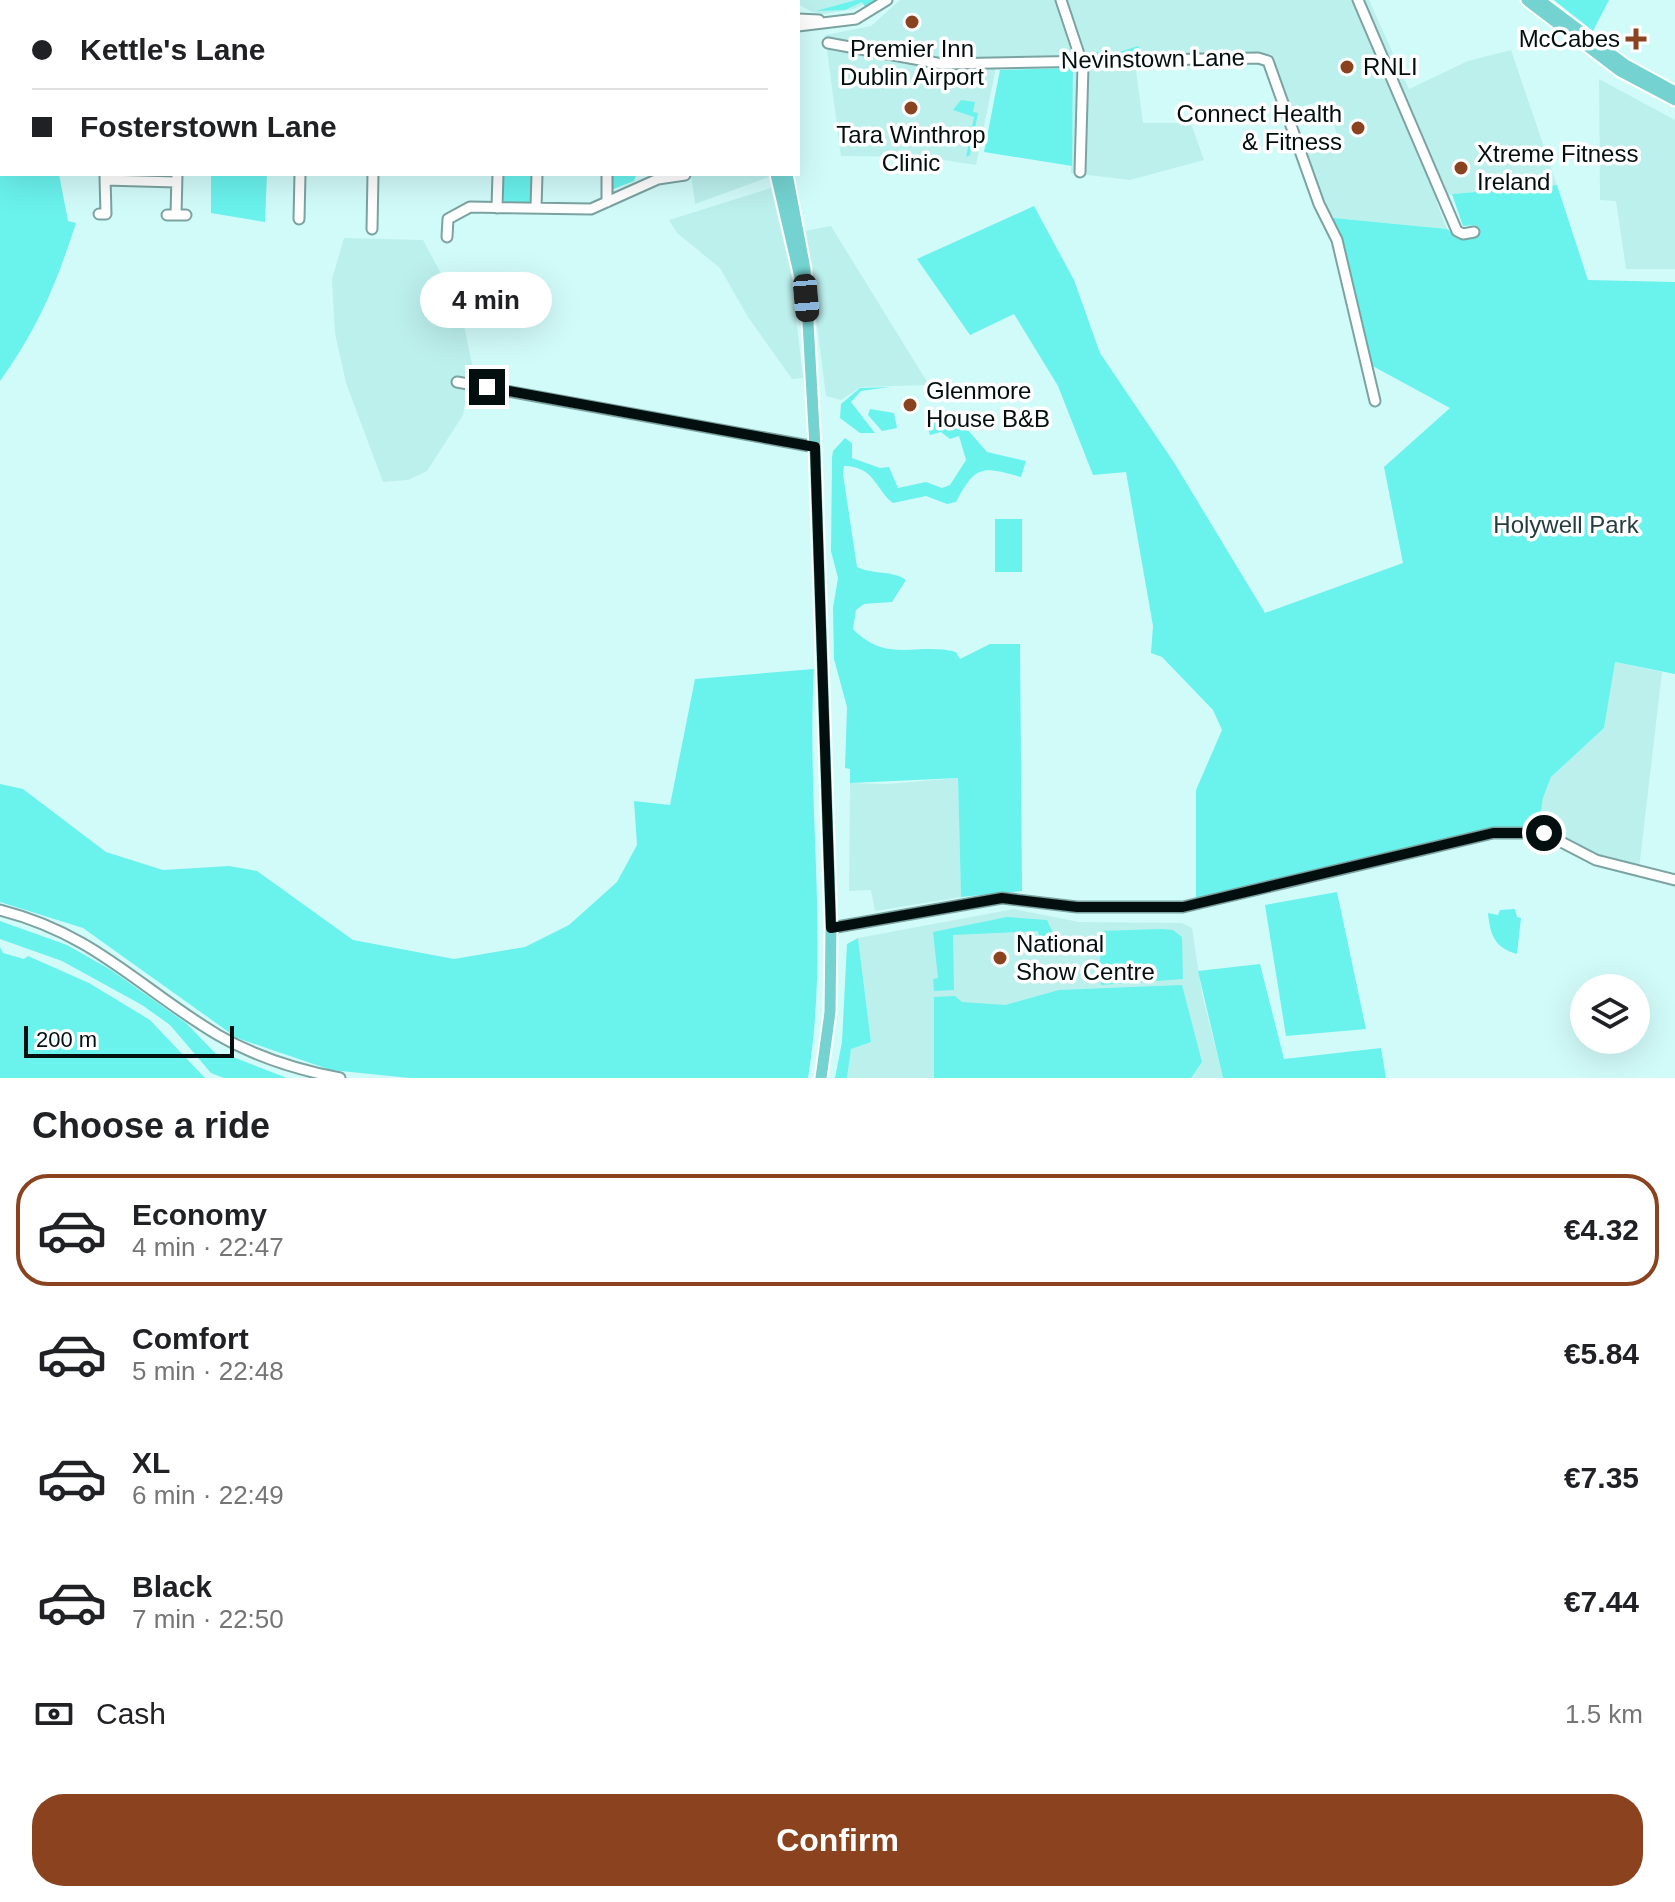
<!DOCTYPE html>
<meta charset="utf-8">
<style>
:root{--surface:#fff;--page:#f6f6f6;--text:#202124;--muted:#757577;--line:#e0e0e0;--accent:#8a431e}
body{margin:0;font-family:Arial,sans-serif;background:var(--page);color:var(--text);height:100vh;display:flex;flex-direction:column;font-size:30px;white-space:nowrap}
*{box-sizing:border-box;margin:0}
p{font-size:26px;color:var(--muted)}
.icon{flex:none;width:44px;height:44px;fill:none;stroke:currentColor;stroke-width:2;stroke-linecap:round;stroke-linejoin:round}
.map{position:relative;height:1078px;overflow:hidden}
.side{display:flex;flex-direction:column;background:var(--surface);flex:1}
.side>*{flex:none}
.guide{position:absolute;left:0px;top:0px;width:800px;height:176px;box-shadow:0 8px 32px #0002;display:grid;align-content:center;height:176px;padding:0 32px;background:var(--surface)}
.tools{position:absolute;left:1570px;top:974px;display:grid;gap:16px}
.tools a{display:grid;place-items:center;width:80px;height:80px;border-radius:50%;background:var(--surface);box-shadow:0 8px 32px #0002;font-size:40px}
.scale{position:absolute;left:24px;bottom:20px;width:210px;box-sizing:border-box;padding-left:8px;border:4px solid #020f0e;border-top:0;font-size:22px;line-height:28px;white-space:nowrap;color:#020f0e;-webkit-text-stroke:6px #fff;paint-order:stroke}
.end{position:absolute;width:36px;height:36px;margin:-18px;border:10px solid #020f0e;background:#fff;box-shadow:0 0 0 4px #fff}
.from{border-radius:50%}
.bubble{position:absolute;height:56px;border-radius:28px;background:var(--surface);box-shadow:0 8px 32px #0002;font-size:26px;font-weight:800;line-height:56px;text-align:center}
.car{position:absolute;width:24px;height:48px;margin:-24px -12px;border-radius:10px;box-shadow:0 0 6px 2px #0007;background:linear-gradient(#222 24%,#8ab4d8 0 40%,#222 0 76%,#8ab4d8 0 86%,#222 0)}
.guide b{display:flex;align-items:center;gap:28px;height:76px;font-size:30px}
.guide b+b{border-top:2px solid var(--line)}
.guide i{width:20px;height:20px;background:var(--text)}
ul{padding:0;list-style:none}
li{display:flex;align-items:center;gap:24px;height:112px;margin:0 16px 12px;padding:0 16px;border:4px solid transparent;border-radius:32px}
li div{flex:1}
li b{display:block;font-size:30px}
li em{font-style:normal;font-weight:800}
li.on{border-color:var(--accent)}
li>.icon{width:72px;height:72px;stroke-width:1.5}
h2{padding:0 32px;font-size:36px;line-height:96px}
.pay{display:flex;align-items:center;gap:20px;height:88px;padding:0 32px;font-size:30px}
.pay p{margin-inline-start:auto}
.button{display:flex;gap:16px;margin-top:auto;padding:16px 32px}
.button a{flex:1;height:92px;border-radius:32px;background:var(--accent);color:#fff;font-size:32px;font-weight:800;line-height:92px;text-align:center}
.map>svg:first-child{display:block}
.built{fill:#bcf0ed}
.green{fill:#6af2ed}
.lines{fill:none;stroke-linecap:round;stroke-linejoin:round}
.minor-casing{stroke:#7ba3a1;stroke-width:13}
.major-casing{stroke:#fff;stroke-width:15}
.minor{stroke:#fff;stroke-width:9}
.major{stroke:#74d2d0;stroke-width:11}
.route{stroke:#020f0e;stroke-width:10}
.poi-dot{fill:#8a431e;stroke:#fff;stroke-width:3}
.labels{text-anchor:middle;stroke-width:7;stroke-linejoin:round;paint-order:stroke}
.poi-label{font-size:24px;fill:#020f0e;stroke:#fff;text-anchor:start}
.street-label{font-size:24px;fill:#020f0e;stroke:#fff}
.park-label{font-size:24px;fill:#253e3d;stroke:#fff}
</style>
<div class="map">
<svg width="1675" height="1078" viewBox="0 0 1675 1078">
<rect width="100%" height="100%" fill="#d1fbf9"/>
<path class="built" d="M 791,0 L 873,0 L 854,9 L 823,14 L 812,12 Z
M 900,0 L 1369,0 L 1409,89 L 1468,61 L 1511,50 L 1557,185 L 1452,194 L 1436,201 L 1447,229 L 1334,218 L 1317,192 L 1302,147 L 1337,135 L 1326,100 L 1289,110 L 1271,54 L 998,58 L 976,165 L 924,157 L 841,156 L 825,35 L 871,26 Z
M 1135,63 L 1143,123 L 1191,123 L 1204,160 L 1130,180 L 1071,173 L 1074,64 Z
M 1599,79 L 1675,120 L 1675,269 L 1626,269 L 1616,201 L 1600,200 Z
M 691,174 L 769,174 L 769,177 L 695,204 Z
M 771,188 L 791,273 L 803,378 L 792,379 L 748,317 L 720,268 L 677,233 L 669,220 Z
M 831,226 L 929,385 L 861,387 L 841,400 L 826,396 L 805,231 Z
M 344,238 L 423,240 L 461,311 L 472,364 L 463,415 L 427,471 L 408,480 L 383,482 L 346,383 L 335,333 L 332,279 Z
M 1614,662 L 1662,672 L 1639,869 L 1579,850 L 1538,829 L 1543,798 L 1551,777 L 1604,728 Z
M 958,778 L 961,897 L 875,911 L 871,890 L 849,891 L 850,783 L 887,784 Z
M 1014,909 L 1079,922 L 1182,923 L 1192,928 L 1202,994 L 1223,1078 L 847,1078 L 851,1048 L 871,1042 L 858,938 Z"/>
<path class="green" d="M 856,0 L 877,0 L 866,8 L 862,2 L 845,10 L 816,11 Z
M 1554,0 L 1609,0 L 1593,31 Z
M 1138,46 L 1146,56 L 1092,57 L 1092,52 L 1116,53 Z
M 1073,68 L 1072,166 L 984,152 L 1000,70 Z
M 0,80 L 2,174 L 59,174 L 68,221 L 76,223 C 56,285 38,328 0,381 Z
M 961,100 L 975,102 L 973,112 L 978,113 L 970,155 L 966,157 L 974,117 L 953,110 Z
M 211,174 L 267,174 L 265,222 L 211,213 Z
M 501,174 L 533,174 L 531,204 L 504,204 Z
M 610,174 L 635,174 L 636,176 L 634,181 L 611,190 Z
M 1557,185 L 1588,280 L 1675,282 L 1675,674 L 1615,662 L 1604,728 L 1551,777 L 1543,798 L 1538,829 L 1519,829 L 1196,903 L 1196,790 L 1222,730 L 1213,710 L 1162,657 L 1151,653 L 1153,626 L 1126,472 L 1093,475 L 1058,386 L 1014,314 L 970,335 L 917,259 L 1034,206 L 1074,280 L 1100,353 L 1175,464 L 1265,613 L 1403,563 L 1384,467 L 1450,408 L 1367,363 L 1330,222 L 1334,218 L 1447,229 L 1459,238 L 1477,235 L 1475,225 L 1463,226 L 1452,194 Z
M 890,387 L 861,391 L 851,402 L 875,433 L 860,433 L 840,418 L 841,404 L 860,388 Z
M 870,409 L 894,413 L 897,428 L 882,431 L 868,415 Z
M 955,415 L 987,452 L 1026,461 L 1021,477 C 981,466 976,465 956,502 L 947,504 L 926,496 L 893,503 C 877,492 875,466 844,466 L 843,474 L 857,567 C 873,575 893,570 906,580 L 892,602 L 864,604 L 856,610 L 853,629 C 887,664 916,642 956,652 L 960,659 L 990,644 L 1020,644 L 1022,891 L 961,897 L 958,778 L 850,783 L 850,769 L 845,768 L 847,707 L 834,659 L 833,608 L 838,578 L 831,551 L 832,458 L 833,451 L 845,438 L 852,443 L 852,458 L 880,468 L 889,467 L 898,488 L 926,482 L 942,488 L 950,485 L 966,460 L 959,436 L 950,439 L 941,432 L 930,435 L 927,425 Z
M 995,519 L 1022,519 L 1022,572 L 995,572 Z
M 814,669 C 806,806 830,942 808,1078 L 410,1078 L 331,1070 L 237,1038 L 83,928 L 0,902 L 0,784 L 23,789 L 106,852 L 163,870 L 229,866 L 257,871 L 353,940 L 454,959 L 525,947 L 569,925 L 617,882 L 637,845 L 634,801 L 670,805 L 695,679 Z
M 1337,892 L 1366,1029 L 1286,1036 L 1265,905 Z
M 1515,909 L 1517,917 L 1521,918 L 1517,954 C 1495,948 1490,935 1488,913 L 1498,915 L 1500,910 Z
M 1007,917 L 1047,920 L 1053,933 L 1039,937 L 1038,931 L 953,935 L 954,990 L 934,991 L 933,979 L 938,978 L 933,932 Z
M 0,921 L 67,945 L 111,970 L 186,1023 L 217,1055 L 233,1057 L 287,1078 L 224,1078 L 211,1073 L 170,1025 L 142,1005 L 62,961 L 0,939 Z
M 1161,929 L 1173,930 L 1182,937 L 1183,979 L 1101,985 L 1099,931 Z
M 858,938 L 871,1042 L 851,1049 L 847,1078 L 835,1078 L 842,1042 L 847,944 Z
M 0,947 L 3,953 L 24,959 L 28,956 L 89,983 L 150,1020 L 205,1078 L 0,1078 Z
M 1260,964 L 1284,1059 L 1381,1048 L 1386,1078 L 1223,1078 L 1198,971 Z
M 1182,985 L 1202,1062 L 1191,1078 L 934,1078 L 934,997 L 955,996 L 962,1002 L 1005,1005 L 1059,990 Z"/>
<g class="lines">
<g class="minor-casing">
<path id="minor" d="M 4,0 L 4,2
M 32,0 L 32,2
M 158,0 L 159,2
M 235,0 L 237,2
M 335,0 L 337,2
M 560,0 L 560,2
M 632,0 L 632,2
M 785,0 L 786,2
M 1061,0 L 1083,66 L 1080,172
M 1358,0 L 1457,231 L 1463,234 L 1474,232
M 268,1 L 269,0
M 125,2 L 127,0
M 408,2 L 408,0
M 481,2 L 481,0
M 798,19 L 819,20
M 798,26 L 856,19 L 887,0
M 828,43 L 942,64 L 1258,58 L 1268,61 L 1319,204 L 1337,240 L 1375,401
M 0,44 L 2,44
M 105,180 L 176,182
M 607,202 L 607,174
M 497,208 L 498,174
M 536,208 L 537,174
M 99,214 L 106,214 L 105,177
M 167,215 L 186,215
M 176,215 L 177,174
M 299,219 L 300,174
M 372,229 L 373,174
M 447,237 L 448,219 L 470,207 L 591,209 L 658,179 L 685,175
M 457,382 L 815,447
M 0,910 C 95,934 139,988 218,1035 C 256,1057 298,1070 340,1078
M 831,928 L 1002,898 L 1077,907 L 1183,907 L 1493,833 L 1544,833 L 1596,860 L 1675,880"/>
</g>
<g class="major-casing">
<path id="major" d="M 1527,0 L 1620,71 L 1675,100
M 1539,0 L 1624,64 L 1675,92
M 765,2 L 766,0
M 778,2 L 778,0
M 776,174 L 802,286
M 787,174 L 805,269 L 815,447 L 831,928 L 830,1012 L 821,1078"/>
</g>
<use href="#minor" class="minor"/>
<use href="#major" class="major"/>
</g>
<g class="lines">
<path class="route" d="M 487,387 L 815,447 L 831,928 L 1002,898 L 1077,907 L 1183,907 L 1493,833 L 1544,833"/>
</g>
<g class="poi-dot">
<circle cx="912" cy="22" r="8"/>
<path d="M1632 27h8v8h8v8h-8v8h-8v-8h-8v-8h8z"/>
<circle cx="1347" cy="67" r="8"/>
<circle cx="911" cy="108" r="8"/>
<circle cx="1358" cy="128" r="8"/>
<circle cx="1461" cy="168" r="8"/>
<circle cx="910" cy="405" r="8"/>
<circle cx="1000" cy="958" r="8"/>
</g>
<g class="labels">
<g class="poi-label">
<text x="1620" y="47" text-anchor="end">McCabes</text>
<text x="912" y="57" text-anchor="middle">Premier Inn<tspan x="912" dy="28">Dublin Airport</tspan></text>
<text x="1363" y="75">RNLI</text>
<text x="1342" y="122" text-anchor="end">Connect Health<tspan x="1342" dy="28">&amp; Fitness</tspan></text>
<text x="911" y="143" text-anchor="middle">Tara Winthrop<tspan x="911" dy="28">Clinic</tspan></text>
<text x="1477" y="162">Xtreme Fitness<tspan x="1477" dy="28">Ireland</tspan></text>
<text x="926" y="399">Glenmore<tspan x="926" dy="28">House B&amp;B</tspan></text>
<text x="1016" y="952">National<tspan x="1016" dy="28">Show Centre</tspan></text>
</g>
<g class="street-label">
<text transform="translate(1153 59) rotate(-1)" y="8">Nevinstown Lane</text>
</g>
<g class="park-label">
<text x="1566" y="533">Holywell Park</text>
</g>
</g>
</svg>
<div class="tools">
<a><svg class="icon" aria-label="layers" viewBox="0 0 24 24"><path d="M12 4l9 5-9 5-9-5zM3 14l9 5 9-5"/></svg></a>
</div>
<div class="scale">200 m</div>
<i class="end from" style="left:1544px;top:833px"></i>
<i class="end" style="left:487px;top:387px"></i>
<div class="bubble" style="left:420px;top:272px;width:132px">4 min</div>
<i class="car" style="left:806px;top:298px;rotate:175deg"></i>
<div class="guide">
<b><i class="from"></i>Kettle's Lane</b>
<b><i></i>Fosterstown Lane</b>
</div>
</div>
<section class="side">
<h2>Choose a ride</h2>
<ul>
<li class="on"><svg class="icon" aria-label="car" viewBox="0 0 24 24"><path d="M5 17H2v-5l4-1 3-4h7l3 4 3 1v5h-3M9 17h6M6 11h13"/><circle cx="7" cy="17" r="2"/><circle cx="17" cy="17" r="2"/></svg><div><b>Economy</b><p>4 min · 22:47</p></div><em>€4.32</em></li>
<li><svg class="icon" aria-label="car" viewBox="0 0 24 24"><path d="M5 17H2v-5l4-1 3-4h7l3 4 3 1v5h-3M9 17h6M6 11h13"/><circle cx="7" cy="17" r="2"/><circle cx="17" cy="17" r="2"/></svg><div><b>Comfort</b><p>5 min · 22:48</p></div><em>€5.84</em></li>
<li><svg class="icon" aria-label="car" viewBox="0 0 24 24"><path d="M5 17H2v-5l4-1 3-4h7l3 4 3 1v5h-3M9 17h6M6 11h13"/><circle cx="7" cy="17" r="2"/><circle cx="17" cy="17" r="2"/></svg><div><b>XL</b><p>6 min · 22:49</p></div><em>€7.35</em></li>
<li><svg class="icon" aria-label="car" viewBox="0 0 24 24"><path d="M5 17H2v-5l4-1 3-4h7l3 4 3 1v5h-3M9 17h6M6 11h13"/><circle cx="7" cy="17" r="2"/><circle cx="17" cy="17" r="2"/></svg><div><b>Black</b><p>7 min · 22:50</p></div><em>€7.44</em></li>
</ul>
<div class="pay"><svg class="icon" aria-label="cash" viewBox="0 0 24 24"><path d="M3 7h18v10H3z"/><circle cx="12" cy="12" r="2"/></svg>Cash<p>1.5 km</p></div>
<div class="button"><a>Confirm</a></div>
</section>
